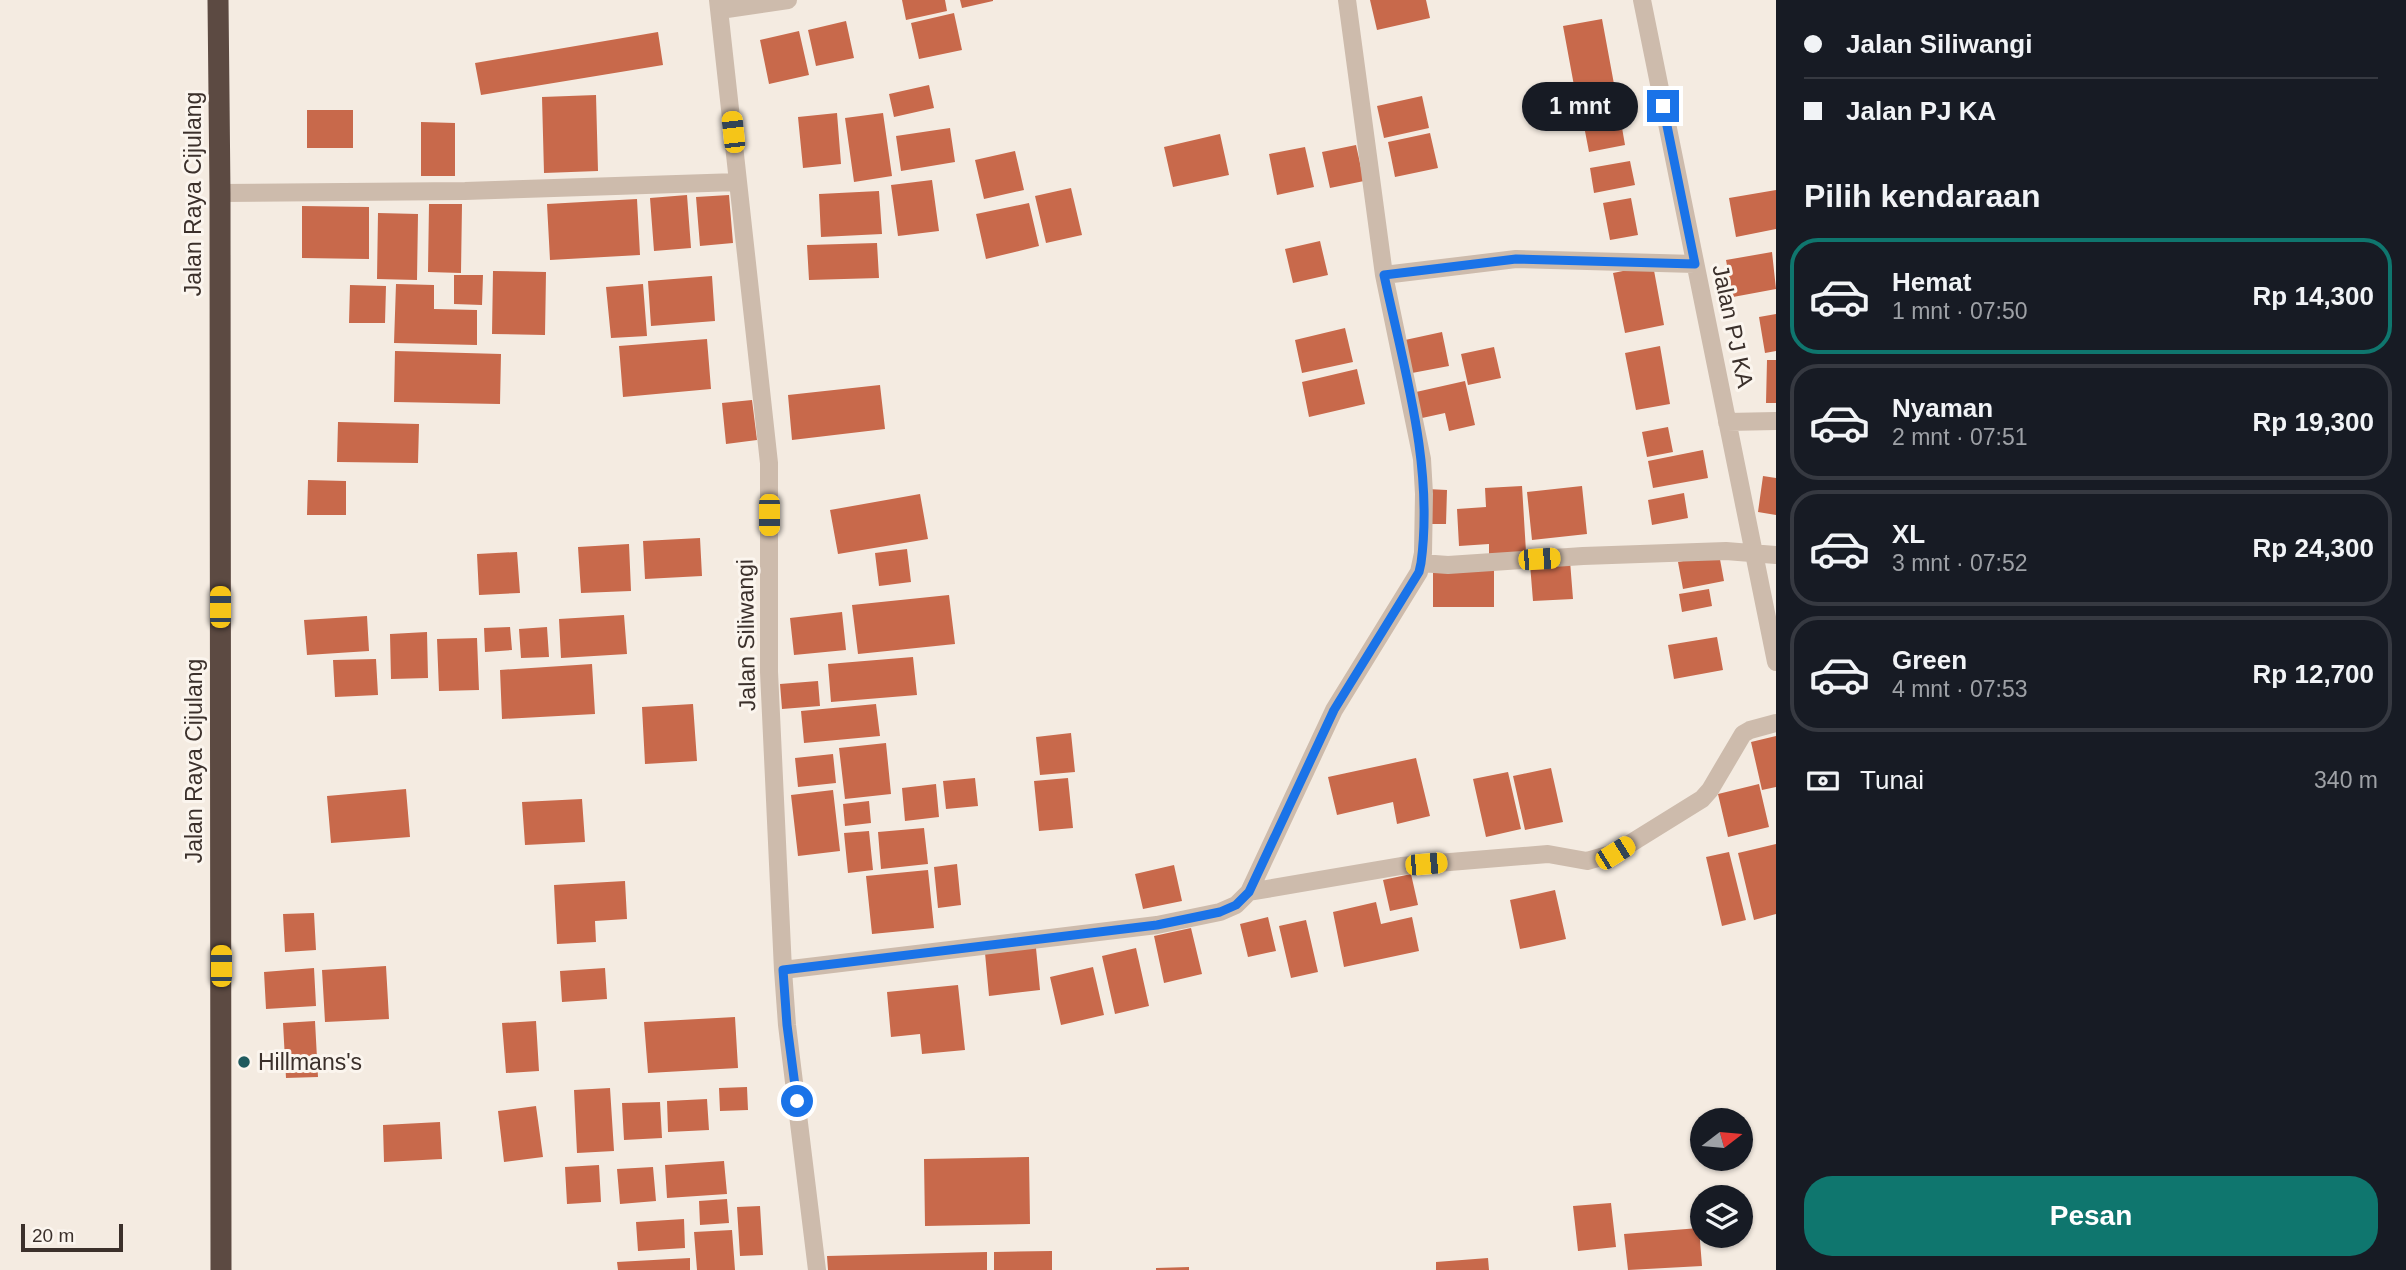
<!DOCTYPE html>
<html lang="id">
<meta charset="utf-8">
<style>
:root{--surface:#171b24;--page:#242831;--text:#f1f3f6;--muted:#9ea1a6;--line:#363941;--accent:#0f766e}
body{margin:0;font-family:Arial,sans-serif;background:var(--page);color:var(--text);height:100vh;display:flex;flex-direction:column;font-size:26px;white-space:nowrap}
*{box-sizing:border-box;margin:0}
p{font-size:23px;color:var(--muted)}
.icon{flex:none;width:38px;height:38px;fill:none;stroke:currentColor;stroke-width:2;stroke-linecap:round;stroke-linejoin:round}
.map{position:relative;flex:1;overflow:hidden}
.sheet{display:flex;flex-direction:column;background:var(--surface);width:630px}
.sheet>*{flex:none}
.hud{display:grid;align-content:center;height:154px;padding:0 28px;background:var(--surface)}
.needle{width:46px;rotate:74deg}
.tools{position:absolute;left:1690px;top:1108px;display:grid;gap:14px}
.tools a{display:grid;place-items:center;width:63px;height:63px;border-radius:50%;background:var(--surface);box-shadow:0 2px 5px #0004;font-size:35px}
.scale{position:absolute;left:21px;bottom:18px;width:102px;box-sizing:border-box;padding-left:7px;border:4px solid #3b302b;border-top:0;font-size:19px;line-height:24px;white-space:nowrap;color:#3b302b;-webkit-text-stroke:5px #fbf5ee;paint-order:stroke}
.end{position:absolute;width:32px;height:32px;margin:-16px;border:9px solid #1a73e8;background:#fff;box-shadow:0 0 0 4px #fff}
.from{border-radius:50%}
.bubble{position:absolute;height:49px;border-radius:24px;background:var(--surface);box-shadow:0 2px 5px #0004;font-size:23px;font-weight:700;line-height:49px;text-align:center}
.car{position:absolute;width:21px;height:42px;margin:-21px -10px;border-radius:9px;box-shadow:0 0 5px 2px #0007;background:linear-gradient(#f5c518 24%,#345 0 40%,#f5c518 0 76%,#345 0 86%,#f5c518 0)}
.hud b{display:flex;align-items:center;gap:24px;height:66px;font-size:26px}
.hud b+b{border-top:2px solid var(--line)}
.hud i{width:18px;height:18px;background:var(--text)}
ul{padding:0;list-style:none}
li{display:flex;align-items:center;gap:21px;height:116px;margin:0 14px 10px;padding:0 14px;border:4px solid var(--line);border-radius:28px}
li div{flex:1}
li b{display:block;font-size:26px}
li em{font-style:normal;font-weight:700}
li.on{border-color:var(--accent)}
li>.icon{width:63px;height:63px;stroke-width:1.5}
h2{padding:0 28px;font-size:32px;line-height:84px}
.pay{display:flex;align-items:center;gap:18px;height:77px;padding:0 28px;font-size:26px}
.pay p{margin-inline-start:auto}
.cta{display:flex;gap:14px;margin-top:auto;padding:14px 28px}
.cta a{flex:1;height:80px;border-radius:28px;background:var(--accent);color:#fff;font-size:28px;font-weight:700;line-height:80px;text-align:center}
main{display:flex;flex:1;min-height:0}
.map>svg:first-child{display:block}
.building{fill:#c8694b}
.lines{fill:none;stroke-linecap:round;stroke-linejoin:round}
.minor{stroke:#cdbbac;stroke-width:18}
.highway{stroke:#5c4a42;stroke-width:21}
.route{stroke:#1a73e8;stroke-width:9}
.poi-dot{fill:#1f5a5e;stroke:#fbf5ee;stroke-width:2.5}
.labels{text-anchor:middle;stroke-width:6;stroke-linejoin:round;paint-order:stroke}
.street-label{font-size:23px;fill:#3b302b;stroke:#fbf5ee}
.poi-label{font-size:23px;fill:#3b302b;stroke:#fbf5ee;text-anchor:start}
</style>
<main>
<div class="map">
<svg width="1776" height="1270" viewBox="0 0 1776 1270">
<rect width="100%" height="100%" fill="#f4ebe1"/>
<path class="building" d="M 902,0 L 945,0 L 947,11 L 906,20 Z
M 960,0 L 993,0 L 993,1 L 962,8 Z
M 1370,0 L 1426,0 L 1430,18 L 1377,30 Z
M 954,13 L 962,50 L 919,59 L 911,23 Z
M 1602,19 L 1614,84 L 1575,91 L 1563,26 Z
M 846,21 L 854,58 L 816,66 L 808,30 Z
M 799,31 L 809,75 L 769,84 L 760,40 Z
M 658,32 L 663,65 L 481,95 L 475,63 Z
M 929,85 L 934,108 L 894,117 L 889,94 Z
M 1616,93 L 1625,145 L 1589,152 L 1579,100 Z
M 596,95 L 598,171 L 544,173 L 542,97 Z
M 1422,96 L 1429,128 L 1384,138 L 1377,106 Z
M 307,110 L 353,110 L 353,148 L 307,148 Z
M 837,113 L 841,164 L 803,168 L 798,117 Z
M 883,113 L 892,176 L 854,182 L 845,118 Z
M 421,122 L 455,123 L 455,176 L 421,176 Z
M 950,128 L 955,162 L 901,171 L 896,136 Z
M 1430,133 L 1438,168 L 1395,177 L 1388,142 Z
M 1220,134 L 1229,175 L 1173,187 L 1164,147 Z
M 1356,145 L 1364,181 L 1330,188 L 1322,152 Z
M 1305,147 L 1314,187 L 1277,195 L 1269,154 Z
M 1015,151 L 1024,190 L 984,199 L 975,160 Z
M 1630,161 L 1635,185 L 1594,193 L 1590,168 Z
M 932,180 L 939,231 L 898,236 L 891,185 Z
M 1071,188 L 1082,235 L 1046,243 L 1035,196 Z
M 1776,190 L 1776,229 L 1736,237 L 1729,198 Z
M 879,191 L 882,234 L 821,237 L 819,194 Z
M 687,195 L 691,248 L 654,251 L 650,198 Z
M 729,195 L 733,243 L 700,246 L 696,197 Z
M 1631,198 L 1638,235 L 1610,240 L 1603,203 Z
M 637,199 L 640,255 L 550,260 L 547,204 Z
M 1029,203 L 1039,246 L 986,259 L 976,214 Z
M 429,204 L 462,204 L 461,273 L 428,272 Z
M 302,206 L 369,207 L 369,259 L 302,258 Z
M 378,213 L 418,214 L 417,280 L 377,279 Z
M 1320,241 L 1328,275 L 1293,283 L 1285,249 Z
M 877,243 L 879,278 L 809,280 L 807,245 Z
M 1772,252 L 1776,289 L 1733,297 L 1726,260 Z
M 1653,265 L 1664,325 L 1625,333 L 1613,273 Z
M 493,271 L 546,272 L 545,335 L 492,334 Z
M 454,275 L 483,275 L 482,305 L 454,304 Z
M 712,276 L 715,321 L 651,326 L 648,281 Z
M 396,284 L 434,285 L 434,309 L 477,310 L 477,345 L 394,343 Z
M 643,284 L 647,336 L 611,338 L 606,287 Z
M 350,285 L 386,286 L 385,323 L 349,323 Z
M 1776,314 L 1776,351 L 1765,353 L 1759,317 Z
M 1345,328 L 1353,362 L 1302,373 L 1295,340 Z
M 1442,332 L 1449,366 L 1412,373 L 1405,340 Z
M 707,339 L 711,389 L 623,397 L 619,346 Z
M 1660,346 L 1670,404 L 1636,410 L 1625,353 Z
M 1494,347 L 1501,378 L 1468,385 L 1461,354 Z
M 395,351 L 501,354 L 500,404 L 394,402 Z
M 1767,360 L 1776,360 L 1776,403 L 1766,403 Z
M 1357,369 L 1365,404 L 1309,417 L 1302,382 Z
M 1465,381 L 1475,425 L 1449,431 L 1445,413 L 1422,418 L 1416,392 Z
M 880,385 L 885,429 L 792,440 L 788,395 Z
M 752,400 L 757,440 L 726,444 L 722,403 Z
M 338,422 L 419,424 L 418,463 L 337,462 Z
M 1668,427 L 1673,452 L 1647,457 L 1642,432 Z
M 1703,450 L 1708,478 L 1653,488 L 1648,461 Z
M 1763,476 L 1776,478 L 1776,515 L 1758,512 Z
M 308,480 L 346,481 L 346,515 L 307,515 Z
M 1522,486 L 1526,552 L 1489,554 L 1489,544 L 1459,546 L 1457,509 L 1486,507 L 1485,488 Z
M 1582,486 L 1587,534 L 1532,540 L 1527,492 Z
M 1427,489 L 1447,490 L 1446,524 L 1426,524 Z
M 1684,493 L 1688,518 L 1652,525 L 1648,500 Z
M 920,494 L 928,539 L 838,554 L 830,510 Z
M 700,538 L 702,576 L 645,579 L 643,541 Z
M 629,544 L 631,591 L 581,593 L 578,547 Z
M 907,549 L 911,582 L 879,586 L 875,553 Z
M 517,552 L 520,593 L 479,595 L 477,554 Z
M 1719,554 L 1724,581 L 1683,589 L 1678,562 Z
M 1570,561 L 1573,599 L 1533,601 L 1530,564 Z
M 1433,568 L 1494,568 L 1494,607 L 1433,607 Z
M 1709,589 L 1712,606 L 1682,612 L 1679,594 Z
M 949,595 L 955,644 L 858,654 L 852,605 Z
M 842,612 L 846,650 L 794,655 L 790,618 Z
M 624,615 L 627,654 L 561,658 L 559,619 Z
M 367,616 L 369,651 L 307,655 L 304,620 Z
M 510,627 L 512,650 L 485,652 L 484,628 Z
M 547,627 L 549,657 L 521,658 L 519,629 Z
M 427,632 L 428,678 L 391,679 L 390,634 Z
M 1717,637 L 1723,670 L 1674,679 L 1668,645 Z
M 477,638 L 479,690 L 439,691 L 437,639 Z
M 913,657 L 917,695 L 831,702 L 828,664 Z
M 376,659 L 378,695 L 335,697 L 333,660 Z
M 592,664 L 595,714 L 502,719 L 500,670 Z
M 818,681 L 820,706 L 782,709 L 780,684 Z
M 693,704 L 697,761 L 645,764 L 642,707 Z
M 876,704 L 880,736 L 804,743 L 801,711 Z
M 1071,733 L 1075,772 L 1040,775 L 1036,737 Z
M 1776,736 L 1776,787 L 1762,790 L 1751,742 Z
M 886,743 L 891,794 L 845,799 L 839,748 Z
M 833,754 L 836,783 L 798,787 L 795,758 Z
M 1416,758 L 1430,816 L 1397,824 L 1393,802 L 1337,815 L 1328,777 Z
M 1551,768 L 1563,822 L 1525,830 L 1513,776 Z
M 1508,772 L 1521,829 L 1486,837 L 1473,779 Z
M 975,778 L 978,806 L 946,809 L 943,781 Z
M 1068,778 L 1073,828 L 1039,831 L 1034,781 Z
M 936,784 L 939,817 L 905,821 L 902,788 Z
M 1759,784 L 1769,827 L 1728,837 L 1718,794 Z
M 406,789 L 410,837 L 331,843 L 327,796 Z
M 833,790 L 840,851 L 798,856 L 791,795 Z
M 582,799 L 585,842 L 525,845 L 522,802 Z
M 869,801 L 871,823 L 845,826 L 843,804 Z
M 924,828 L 928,864 L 881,869 L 878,832 Z
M 869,831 L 873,870 L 848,873 L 844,833 Z
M 1776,844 L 1776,914 L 1754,920 L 1738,853 Z
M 1729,852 L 1746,920 L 1722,926 L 1706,857 Z
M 957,864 L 961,905 L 938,908 L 934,867 Z
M 1174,865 L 1182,901 L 1143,909 L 1135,874 Z
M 928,870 L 934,928 L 872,934 L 866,876 Z
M 1411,874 L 1418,905 L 1390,911 L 1383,880 Z
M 625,881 L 627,919 L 595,921 L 596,942 L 557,944 L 554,885 Z
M 1555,890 L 1566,939 L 1520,949 L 1510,900 Z
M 1376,902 L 1381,924 L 1412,917 L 1419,951 L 1344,967 L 1333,912 Z
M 314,913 L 316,950 L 285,952 L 283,914 Z
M 1268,917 L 1276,951 L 1248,957 L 1240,924 Z
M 1306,920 L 1318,972 L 1291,978 L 1279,926 Z
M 1191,928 L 1202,974 L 1164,983 L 1154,936 Z
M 1036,948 L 1040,990 L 989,996 L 985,953 Z
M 1136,948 L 1149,1006 L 1115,1014 L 1102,956 Z
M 386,966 L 389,1019 L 325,1022 L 322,970 Z
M 1093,967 L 1104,1015 L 1061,1025 L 1050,977 Z
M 314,968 L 316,1006 L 266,1009 L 264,972 Z
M 605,968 L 607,999 L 562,1002 L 560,971 Z
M 958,985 L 965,1050 L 922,1054 L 920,1034 L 891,1037 L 887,992 Z
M 735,1017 L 738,1068 L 648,1073 L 644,1022 Z
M 315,1021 L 318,1077 L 286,1078 L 283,1023 Z
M 536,1021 L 539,1071 L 506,1073 L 502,1023 Z
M 747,1087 L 748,1110 L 720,1111 L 719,1088 Z
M 610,1088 L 614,1151 L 577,1153 L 574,1090 Z
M 707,1099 L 709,1130 L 668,1132 L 667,1101 Z
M 660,1102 L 662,1138 L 624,1140 L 622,1103 Z
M 536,1106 L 543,1157 L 504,1162 L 498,1111 Z
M 440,1122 L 442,1159 L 384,1162 L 383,1125 Z
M 1029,1157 L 1030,1224 L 925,1226 L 924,1159 Z
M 724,1161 L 727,1194 L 667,1198 L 665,1165 Z
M 599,1165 L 601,1202 L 567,1204 L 565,1167 Z
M 653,1167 L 656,1201 L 620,1204 L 617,1169 Z
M 727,1199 L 729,1223 L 700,1225 L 699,1201 Z
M 1611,1203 L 1616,1247 L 1578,1251 L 1573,1206 Z
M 760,1206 L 763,1255 L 740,1256 L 737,1207 Z
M 684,1219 L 685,1248 L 638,1251 L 636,1222 Z
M 1699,1228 L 1702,1266 L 1628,1270 L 1624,1234 Z
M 732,1230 L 735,1270 L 697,1270 L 694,1232 Z
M 1052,1251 L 1052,1270 L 994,1270 L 994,1252 Z
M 987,1252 L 987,1270 L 828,1270 L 827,1256 Z
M 690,1258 L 690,1270 L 618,1270 L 617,1262 Z
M 1488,1258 L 1489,1270 L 1436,1270 L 1436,1262 Z
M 1189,1267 L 1189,1270 L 1156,1270 L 1156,1268 Z"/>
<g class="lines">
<path class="minor" d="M 718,0 L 769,463 L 769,672 L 783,970 L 787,1025 L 817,1270
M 1642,0 L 1776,662
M 720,10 L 788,0
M 220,193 L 465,191 L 738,182
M 1384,275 L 1516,259 L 1695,264
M 1727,422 L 1776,421
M 1421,563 L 1448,565 L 1583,556 L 1726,551 L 1776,555
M 1249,892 L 1401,866 L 1548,854 L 1587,861 L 1615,853 L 1702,799 L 1710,790 L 1743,734 L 1750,730 L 1776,723
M 783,970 L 1157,925 L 1220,912 L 1236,905 L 1249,892 L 1334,710 L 1419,572 L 1423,553 L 1424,494 L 1422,459 L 1384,275 L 1347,0"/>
<path class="highway" d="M 218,0 L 220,193 L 221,1270"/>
</g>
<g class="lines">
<path class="route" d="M 797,1101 L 787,1025 L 783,970 L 1157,925 L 1220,912 L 1236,905 L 1249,892 L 1334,710 L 1419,572 L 1421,563 C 1434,466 1404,369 1384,275 L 1516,259 L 1695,264 L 1663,106"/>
</g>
<circle class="poi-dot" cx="244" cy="1062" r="7"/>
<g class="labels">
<g class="street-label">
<text transform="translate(193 194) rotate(-90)" y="8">Jalan Raya Cijulang</text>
<text transform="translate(1733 326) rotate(78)" y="8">Jalan PJ KA</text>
<text transform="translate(746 635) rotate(-91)" y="8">Jalan Siliwangi</text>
<text transform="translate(194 761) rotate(-90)" y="8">Jalan Raya Cijulang</text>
</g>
<g class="poi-label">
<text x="258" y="1070">Hillmans's</text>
</g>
</g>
</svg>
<div class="tools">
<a><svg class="needle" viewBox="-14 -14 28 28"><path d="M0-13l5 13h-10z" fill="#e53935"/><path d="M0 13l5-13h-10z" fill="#9ea1a6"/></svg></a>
<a><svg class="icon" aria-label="layers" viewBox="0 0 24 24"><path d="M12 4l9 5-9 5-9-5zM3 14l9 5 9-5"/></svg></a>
</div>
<div class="scale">20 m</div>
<i class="end from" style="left:797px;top:1101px"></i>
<i class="end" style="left:1663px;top:106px"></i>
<div class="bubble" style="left:1522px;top:82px;width:116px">1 mnt</div>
<i class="car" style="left:733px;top:132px;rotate:354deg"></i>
<i class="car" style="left:769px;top:515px;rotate:180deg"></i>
<i class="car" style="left:1539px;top:559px;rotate:86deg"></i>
<i class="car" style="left:220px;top:607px;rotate:0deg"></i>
<i class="car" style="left:1615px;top:853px;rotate:58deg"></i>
<i class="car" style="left:1426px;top:864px;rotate:85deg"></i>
<i class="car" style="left:221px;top:966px;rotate:0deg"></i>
</div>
<section class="sheet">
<div class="hud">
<b><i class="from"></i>Jalan Siliwangi</b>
<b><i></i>Jalan PJ KA</b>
</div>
<h2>Pilih kendaraan</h2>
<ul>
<li class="on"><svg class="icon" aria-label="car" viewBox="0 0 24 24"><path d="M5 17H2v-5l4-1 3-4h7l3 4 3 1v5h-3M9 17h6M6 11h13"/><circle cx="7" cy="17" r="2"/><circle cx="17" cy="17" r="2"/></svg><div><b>Hemat</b><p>1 mnt · 07:50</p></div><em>Rp 14,300</em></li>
<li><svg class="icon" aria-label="car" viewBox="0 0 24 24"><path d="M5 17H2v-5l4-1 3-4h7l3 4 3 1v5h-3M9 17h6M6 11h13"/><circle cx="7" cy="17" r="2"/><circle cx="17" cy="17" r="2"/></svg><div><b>Nyaman</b><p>2 mnt · 07:51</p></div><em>Rp 19,300</em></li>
<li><svg class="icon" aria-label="car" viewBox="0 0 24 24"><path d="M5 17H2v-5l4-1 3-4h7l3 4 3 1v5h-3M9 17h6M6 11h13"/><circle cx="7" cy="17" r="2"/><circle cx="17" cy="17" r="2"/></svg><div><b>XL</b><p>3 mnt · 07:52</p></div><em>Rp 24,300</em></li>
<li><svg class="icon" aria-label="car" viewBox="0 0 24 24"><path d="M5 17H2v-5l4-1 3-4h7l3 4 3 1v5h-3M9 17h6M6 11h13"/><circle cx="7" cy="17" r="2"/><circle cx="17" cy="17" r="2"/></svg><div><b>Green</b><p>4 mnt · 07:53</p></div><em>Rp 12,700</em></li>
</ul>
<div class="pay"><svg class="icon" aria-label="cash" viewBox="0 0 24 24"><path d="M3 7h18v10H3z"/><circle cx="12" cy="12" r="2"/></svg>Tunai<p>340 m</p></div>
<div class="cta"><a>Pesan</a></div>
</section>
</main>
